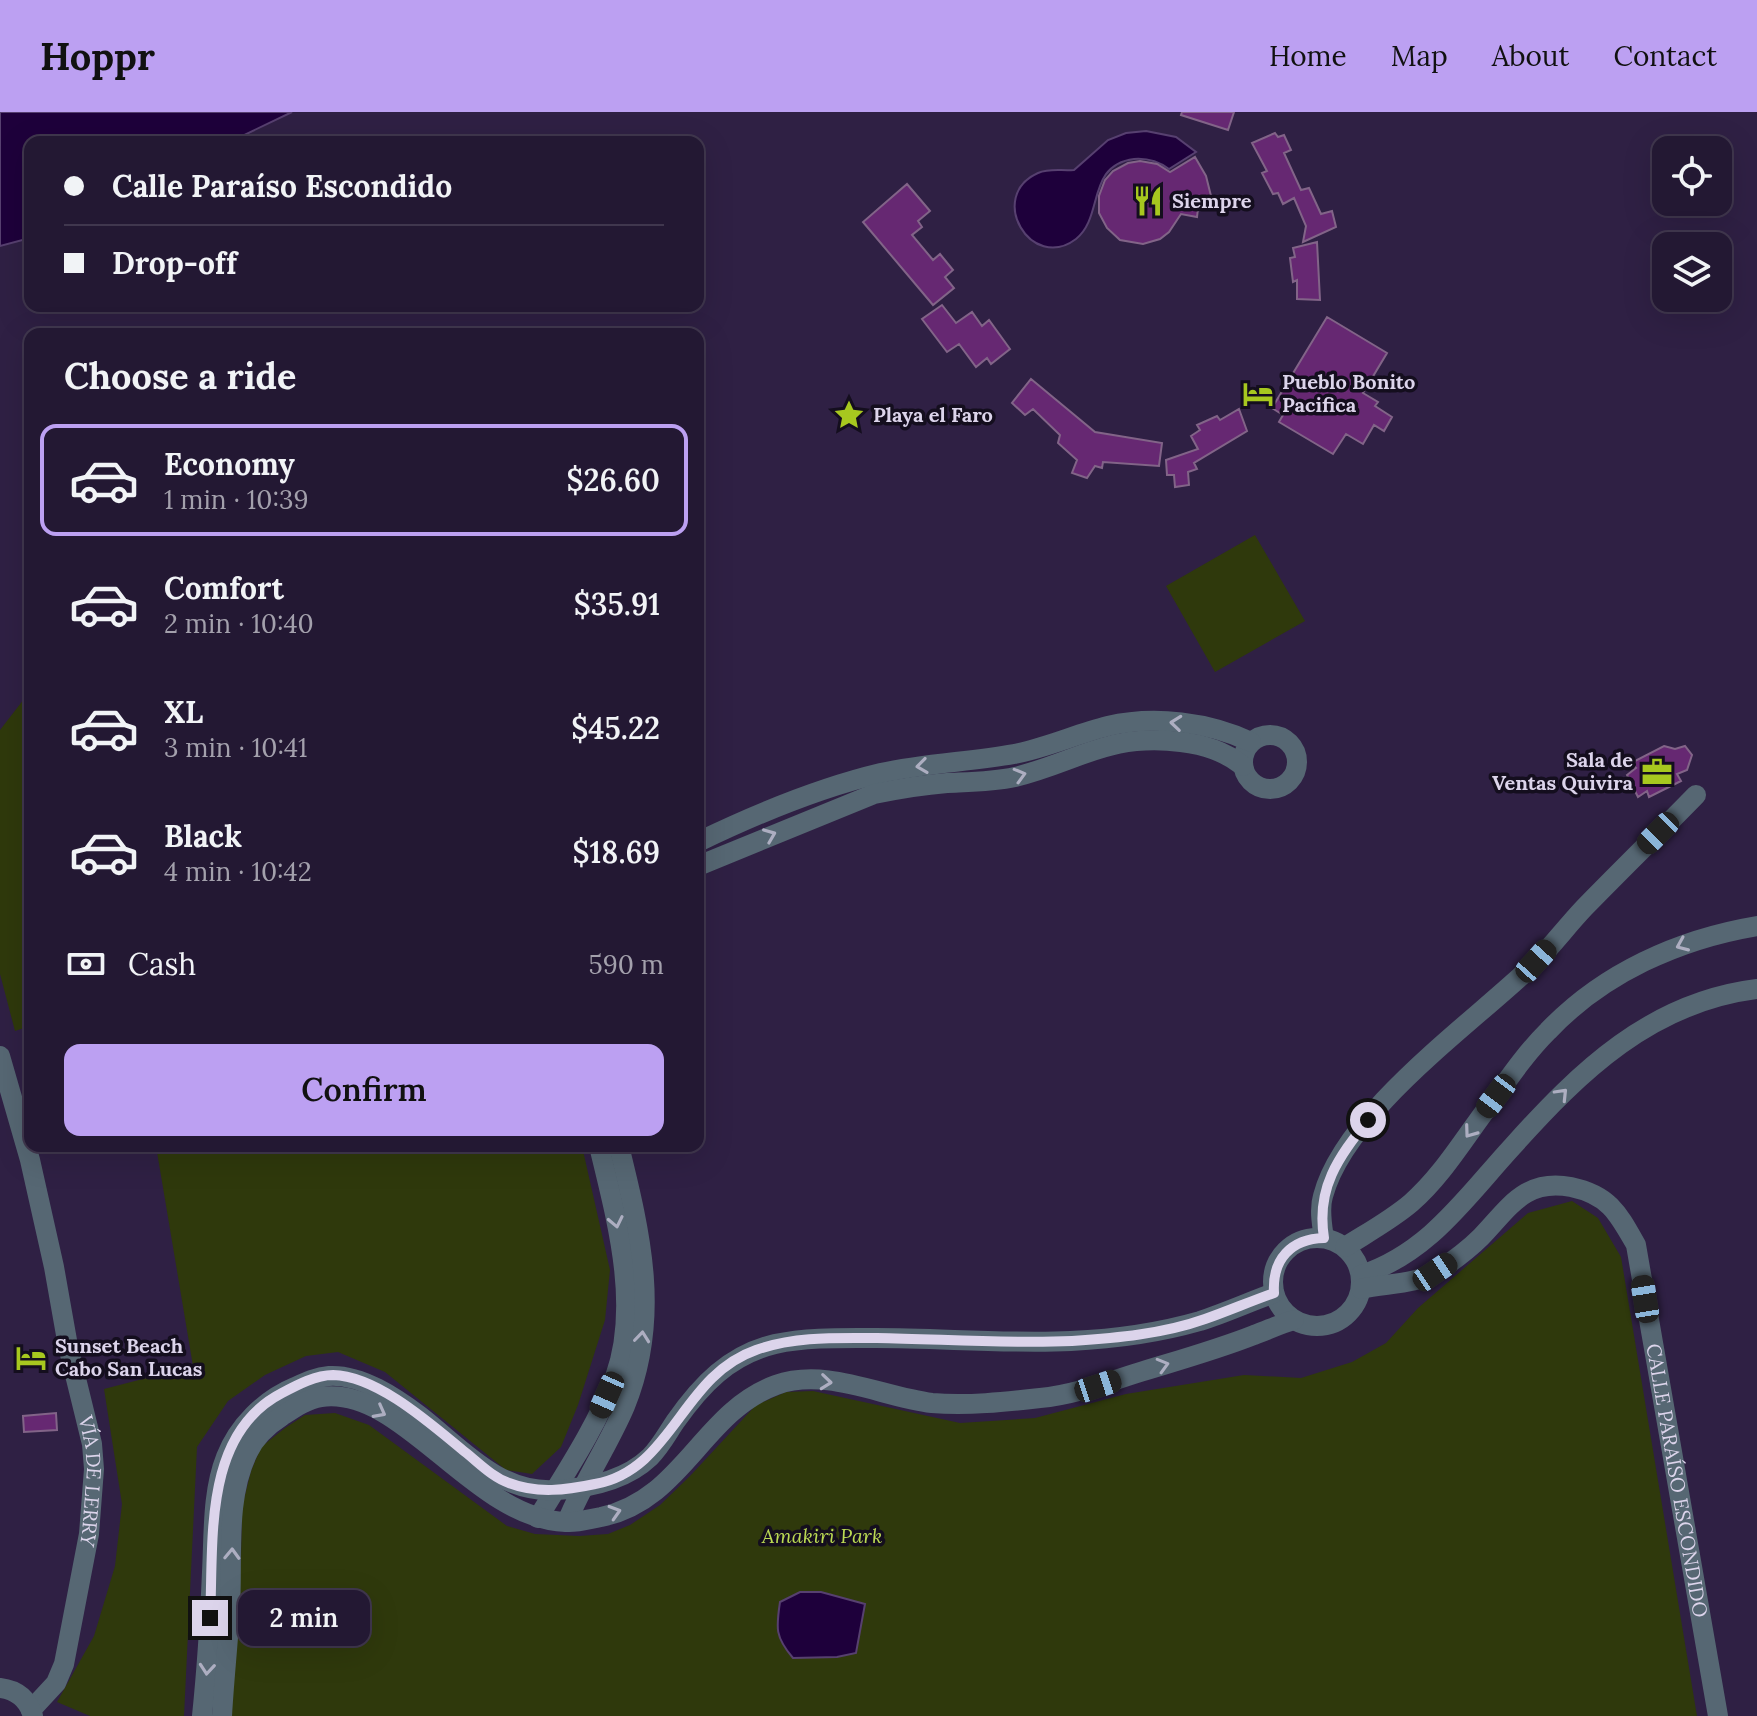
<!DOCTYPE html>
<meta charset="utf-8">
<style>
:root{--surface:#231833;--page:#2f253f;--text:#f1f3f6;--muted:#a3a0ac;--line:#40374e;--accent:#bca0f2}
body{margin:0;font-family:Lora,serif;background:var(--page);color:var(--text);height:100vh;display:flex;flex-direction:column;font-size:30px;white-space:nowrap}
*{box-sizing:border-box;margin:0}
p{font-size:26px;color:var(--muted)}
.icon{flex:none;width:44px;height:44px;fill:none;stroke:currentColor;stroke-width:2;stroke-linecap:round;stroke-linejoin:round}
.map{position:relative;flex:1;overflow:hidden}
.panel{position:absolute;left:24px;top:216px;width:680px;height:824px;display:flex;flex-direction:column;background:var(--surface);border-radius:16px;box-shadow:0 8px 32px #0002,0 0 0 2px var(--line)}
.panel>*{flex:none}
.banner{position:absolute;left:24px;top:24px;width:680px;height:176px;border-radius:16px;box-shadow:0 8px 32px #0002,0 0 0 2px var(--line);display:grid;align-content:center;height:176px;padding:0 40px;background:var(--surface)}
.tools{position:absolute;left:1652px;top:24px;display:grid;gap:16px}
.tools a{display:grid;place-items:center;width:80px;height:80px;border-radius:16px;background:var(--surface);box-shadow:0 8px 32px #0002,0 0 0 2px var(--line);font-size:40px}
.end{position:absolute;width:36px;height:36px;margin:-18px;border:10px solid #dcd4eb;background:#111;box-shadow:0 0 0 4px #111}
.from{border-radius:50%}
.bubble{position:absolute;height:56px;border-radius:16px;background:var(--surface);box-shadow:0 8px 32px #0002,0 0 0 2px var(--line);font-size:26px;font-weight:600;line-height:56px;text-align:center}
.car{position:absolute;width:24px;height:48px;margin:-24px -12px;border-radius:10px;box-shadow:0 0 6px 2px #0007;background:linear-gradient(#222 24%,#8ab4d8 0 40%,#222 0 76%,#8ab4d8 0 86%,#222 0)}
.banner b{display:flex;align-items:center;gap:28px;height:76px;font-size:30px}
.banner b+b{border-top:2px solid var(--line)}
.banner i{width:20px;height:20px;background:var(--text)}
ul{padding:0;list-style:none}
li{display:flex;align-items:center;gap:24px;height:112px;margin:0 16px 12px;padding:0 24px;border:4px solid transparent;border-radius:16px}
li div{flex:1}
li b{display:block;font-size:30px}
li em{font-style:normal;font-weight:600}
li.selected{border-color:var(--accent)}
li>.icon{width:72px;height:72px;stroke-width:1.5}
h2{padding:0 40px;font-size:36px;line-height:96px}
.pay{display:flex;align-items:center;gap:20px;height:88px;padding:0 40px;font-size:30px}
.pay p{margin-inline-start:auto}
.action{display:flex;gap:16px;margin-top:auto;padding:16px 40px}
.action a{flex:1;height:92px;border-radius:16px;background:var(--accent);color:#111;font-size:32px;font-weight:600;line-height:92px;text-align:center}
header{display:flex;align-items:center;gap:48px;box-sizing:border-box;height:112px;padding:0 40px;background:var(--accent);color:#111}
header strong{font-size:38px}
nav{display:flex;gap:44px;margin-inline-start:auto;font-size:28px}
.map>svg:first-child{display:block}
.green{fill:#2f390c}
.water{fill:#1e003b;stroke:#574070;stroke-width:2}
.building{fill:#662872;stroke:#826488;stroke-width:2}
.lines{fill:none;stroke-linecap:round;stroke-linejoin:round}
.minor{stroke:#566773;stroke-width:20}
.oneway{stroke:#adaec1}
.route{stroke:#dcd4eb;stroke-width:10}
.labels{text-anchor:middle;stroke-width:7;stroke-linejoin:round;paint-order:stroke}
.poi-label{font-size:20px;font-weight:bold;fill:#dcd4eb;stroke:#140e1e;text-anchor:start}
.street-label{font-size:20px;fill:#dcd4eb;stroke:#140e1e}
.park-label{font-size:20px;font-style:italic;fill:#bbda53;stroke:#140e1e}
</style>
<header>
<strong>Hoppr</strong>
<nav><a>Home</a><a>Map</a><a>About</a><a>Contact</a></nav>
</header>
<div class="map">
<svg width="1757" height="1604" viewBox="0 0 1757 1604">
<rect width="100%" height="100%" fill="#2f2044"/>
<path class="green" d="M 1255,423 L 1305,509 L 1215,560 L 1166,474 Z
M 30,584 L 30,914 L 15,919 L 0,862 L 0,618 L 24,587 Z
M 156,1034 L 582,1034 L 610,1158 L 605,1208 L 578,1293 L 561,1335 L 532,1362 L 506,1358 L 385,1260 L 338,1240 L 306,1244 L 265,1263 L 228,1289 L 197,1335 L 184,1604 L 90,1604 L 57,1590 L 94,1524 L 115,1454 L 122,1392 L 104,1277 L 193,1254 Z
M 1572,1089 L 1598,1106 L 1621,1145 L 1697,1604 L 227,1604 L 241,1445 L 242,1395 L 251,1359 L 261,1335 L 285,1316 L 305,1303 L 335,1301 L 369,1313 L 507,1414 L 535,1422 L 579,1424 L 608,1422 L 630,1413 L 660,1393 L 690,1364 L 756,1293 L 786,1280 L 813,1279 L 960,1311 L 1035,1306 L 1126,1282 L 1244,1263 L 1301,1266 L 1352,1250 L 1386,1231 L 1418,1196 L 1528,1101 Z"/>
<path class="water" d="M 0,0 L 292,0 L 242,24 L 235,30 L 30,30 L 30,126 L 0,134 Z
M 1146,19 L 1176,25 L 1196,40 L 1169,57 C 1158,49 1147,46 1134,47 C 1086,53 1104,105 1076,127 C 1031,161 986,84 1038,61 C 1050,56 1061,59 1074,58 L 1108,28 L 1126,21 Z
M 800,1480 L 821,1480 L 865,1492 L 856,1541 L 837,1545 L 793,1546 C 775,1525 776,1516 780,1490 Z"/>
<path class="building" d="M 1182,0 L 1234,0 L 1228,18 L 1181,3 Z
M 1275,21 L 1278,25 L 1284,23 L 1291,38 L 1284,41 L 1301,78 L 1309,76 L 1321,102 L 1332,99 L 1336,115 L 1303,130 L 1306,114 L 1294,86 L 1283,92 L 1278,81 L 1273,82 L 1262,61 L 1267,59 L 1252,31 Z
M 1195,45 L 1206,64 L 1212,88 L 1199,88 L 1197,105 L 1181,102 L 1169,120 L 1160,127 L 1143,132 L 1120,128 L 1107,116 L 1099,101 L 1099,84 L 1105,68 L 1113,59 L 1128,51 L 1140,49 L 1157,52 L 1170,60 Z
M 907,72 L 930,99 L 918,109 L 922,115 L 912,123 L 933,148 L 940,142 L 953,158 L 945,165 L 954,176 L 933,193 L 863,110 Z
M 1317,130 L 1320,188 L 1297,187 L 1297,168 L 1293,170 L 1290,146 L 1295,145 L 1293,136 Z
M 942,193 L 956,211 L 972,200 L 982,214 L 989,208 L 1010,237 L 991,252 L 987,246 L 976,255 L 959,232 L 947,240 L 922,207 Z
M 1327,205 L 1387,241 L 1363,281 L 1378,290 L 1375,294 L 1392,305 L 1384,319 L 1374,313 L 1363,332 L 1346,322 L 1333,342 L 1279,310 L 1283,303 L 1272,296 Z
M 1031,267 L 1095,320 L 1162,331 L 1159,354 L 1103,350 L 1102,356 L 1095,354 L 1087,366 L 1072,361 L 1077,348 L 1058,331 L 1060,323 L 1033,297 L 1025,303 L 1012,291 Z
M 1239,297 L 1247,319 L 1194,351 L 1197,357 L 1188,360 L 1189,373 L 1175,375 L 1174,363 L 1167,363 L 1166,348 L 1198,337 L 1191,324 L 1200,318 L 1197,313 L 1217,304 L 1220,308 Z
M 1664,634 L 1675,637 L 1685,634 L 1692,643 L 1687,658 L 1677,662 L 1681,669 L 1649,685 L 1647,679 L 1638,685 L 1627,663 L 1636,656 L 1631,651 Z
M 56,1301 L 57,1318 L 24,1320 L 23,1304 Z"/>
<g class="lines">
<g class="minor">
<circle cx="1270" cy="650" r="27"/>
<path d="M 698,730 C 756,702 818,676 881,661 C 925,651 970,650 1014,642 C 1046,636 1076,622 1108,614 C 1154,603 1209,610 1251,630"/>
<path d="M 698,754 L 874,682 C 898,677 922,673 947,671 C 969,670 993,670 1015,665 C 1079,649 1108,621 1181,630 C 1205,633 1224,639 1243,654"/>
<path id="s1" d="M 0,944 L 30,1048 L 54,1155 L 68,1234 L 92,1332 L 94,1357 L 89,1422 L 64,1552 L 56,1571 L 31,1598"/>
<path d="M 1324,1126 C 1322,1113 1319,1097 1323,1084 C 1345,1000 1473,911 1535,851 C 1552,834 1567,814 1584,796 C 1621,758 1659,721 1696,683"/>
<circle cx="1317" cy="1170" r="44"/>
<path d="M 1345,1135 C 1367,1121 1391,1108 1411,1091 C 1443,1063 1465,1025 1491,991 C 1509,966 1526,941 1548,919 C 1603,861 1679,827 1757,814"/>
<path d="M 1361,1163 C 1429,1141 1466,1085 1512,1035 C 1580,959 1651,890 1757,877"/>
<path id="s2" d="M 1361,1177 C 1387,1171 1415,1173 1438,1159 C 1453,1149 1468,1138 1481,1125 C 1509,1096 1525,1066 1571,1075 C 1609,1083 1618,1101 1636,1133 L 1718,1604"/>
<path d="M 538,1406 C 566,1360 596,1316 615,1265 C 641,1193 616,1105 599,1034"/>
<path d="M 567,1410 C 583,1370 608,1334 625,1294 C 661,1206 641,1123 619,1034"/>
<path d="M 0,1576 C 17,1578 28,1587 33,1604"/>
<path d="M 202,1604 C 207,1556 210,1508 212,1460 C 214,1423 212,1380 226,1345 C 238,1314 264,1288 295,1275 C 306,1270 317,1265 329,1264 C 361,1262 396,1286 420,1304 C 461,1336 499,1382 556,1378 C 588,1376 625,1369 650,1345 C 660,1335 667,1322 675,1310 C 701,1273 729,1243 775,1232 C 807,1225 842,1226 876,1226 C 941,1226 1006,1232 1071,1229 C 1114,1227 1158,1221 1200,1209 C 1225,1201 1249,1190 1274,1181"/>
<path d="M 222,1604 C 224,1568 228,1532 230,1496 C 233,1445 225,1387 248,1340 C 255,1325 268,1313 282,1304 C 294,1296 307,1287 321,1285 C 403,1273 473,1407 566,1410 C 577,1411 590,1407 601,1405 C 683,1388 702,1300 776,1273 C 826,1255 882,1285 932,1291 C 967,1294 1005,1290 1040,1286 C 1073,1283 1105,1271 1137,1261 C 1176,1249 1216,1238 1254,1223 C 1268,1218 1280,1212 1294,1208"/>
</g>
</g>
<defs><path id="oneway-chevron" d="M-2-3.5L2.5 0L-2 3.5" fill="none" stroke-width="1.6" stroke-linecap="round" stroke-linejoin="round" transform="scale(2)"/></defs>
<g class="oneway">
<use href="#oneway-chevron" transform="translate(1176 611) rotate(-174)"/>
<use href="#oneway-chevron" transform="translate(922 654) rotate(172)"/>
<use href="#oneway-chevron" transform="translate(1020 663) rotate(-16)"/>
<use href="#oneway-chevron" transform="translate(770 723) rotate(-22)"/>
<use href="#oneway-chevron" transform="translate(1682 833) rotate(157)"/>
<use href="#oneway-chevron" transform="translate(1562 982) rotate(-46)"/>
<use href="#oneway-chevron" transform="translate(1470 1020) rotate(126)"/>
<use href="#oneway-chevron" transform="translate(616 1110) rotate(78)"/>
<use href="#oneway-chevron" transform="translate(642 1225) rotate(-84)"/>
<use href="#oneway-chevron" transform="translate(1163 1253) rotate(-16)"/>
<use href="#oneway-chevron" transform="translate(826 1270) rotate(6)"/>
<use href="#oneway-chevron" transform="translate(380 1300) rotate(28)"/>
<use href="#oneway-chevron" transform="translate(615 1400) rotate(-17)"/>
<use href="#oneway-chevron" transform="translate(232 1442) rotate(-88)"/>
<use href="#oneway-chevron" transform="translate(207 1557) rotate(95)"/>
</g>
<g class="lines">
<path class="route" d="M 210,1506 C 214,1430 202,1322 282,1281 C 297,1273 316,1263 333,1263 C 378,1264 432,1313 465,1340 C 479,1351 492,1365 509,1371 C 537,1382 567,1378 595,1372 C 673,1358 681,1264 756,1238 C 795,1224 837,1226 877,1226 C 941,1227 1007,1232 1072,1229 C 1116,1226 1163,1222 1205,1207 C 1228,1199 1251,1189 1274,1181 C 1272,1147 1291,1127 1324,1126 C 1316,1076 1338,1046 1368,1008"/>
</g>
<defs>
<g id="restaurant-bare" transform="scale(2.4)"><path d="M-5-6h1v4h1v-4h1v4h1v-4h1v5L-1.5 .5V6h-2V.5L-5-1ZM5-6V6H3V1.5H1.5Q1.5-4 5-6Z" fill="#a7c81f" stroke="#140e1e" stroke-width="2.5" paint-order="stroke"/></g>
<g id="hotel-bare" transform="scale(2.4)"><path d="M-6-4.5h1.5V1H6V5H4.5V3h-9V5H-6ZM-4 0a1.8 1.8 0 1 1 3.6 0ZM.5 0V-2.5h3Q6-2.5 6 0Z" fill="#a7c81f" stroke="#140e1e" stroke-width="2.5" paint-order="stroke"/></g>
<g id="sight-bare" transform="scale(2.4)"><path d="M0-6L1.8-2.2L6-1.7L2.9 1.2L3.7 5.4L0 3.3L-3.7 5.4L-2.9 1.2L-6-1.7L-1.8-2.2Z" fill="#a7c81f" stroke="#140e1e" stroke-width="2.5" paint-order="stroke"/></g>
<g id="office-bare" transform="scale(2.4)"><path d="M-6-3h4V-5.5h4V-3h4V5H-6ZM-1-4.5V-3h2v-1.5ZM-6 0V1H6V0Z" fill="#a7c81f" stroke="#140e1e" stroke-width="2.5" paint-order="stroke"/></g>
</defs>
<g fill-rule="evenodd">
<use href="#restaurant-bare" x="1148" y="89"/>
<use href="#hotel-bare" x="1258" y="282"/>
<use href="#sight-bare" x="849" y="303"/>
<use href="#office-bare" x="1657" y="660"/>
<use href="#hotel-bare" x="31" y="1246"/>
</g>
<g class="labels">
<g class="poi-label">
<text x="1172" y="96">Siempre</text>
<text x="1282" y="277">Pueblo Bonito<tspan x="1282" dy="23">Pacifica</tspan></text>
<text x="873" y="310">Playa el Faro</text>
<text x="1633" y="655" text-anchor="end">Sala de<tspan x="1633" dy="23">Ventas Quivira</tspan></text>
<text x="55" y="1241">Sunset Beach<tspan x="55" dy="23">Cabo San Lucas</tspan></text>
</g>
<g class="street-label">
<text dy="7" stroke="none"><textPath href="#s2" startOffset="574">CALLE PARAÍSO ESCONDIDO</textPath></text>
<text dy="7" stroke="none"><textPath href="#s1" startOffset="436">VÍA DE LERRY</textPath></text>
</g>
<g class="park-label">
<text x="822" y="1431">Amakiri Park</text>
</g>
</g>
</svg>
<div class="tools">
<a><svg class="icon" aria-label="locate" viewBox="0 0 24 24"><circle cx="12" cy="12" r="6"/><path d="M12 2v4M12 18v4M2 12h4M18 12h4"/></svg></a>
<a><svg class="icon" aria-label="layers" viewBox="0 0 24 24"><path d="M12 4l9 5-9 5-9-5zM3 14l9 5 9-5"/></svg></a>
</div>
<i class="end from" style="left:1368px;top:1008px"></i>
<i class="end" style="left:210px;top:1506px"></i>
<div class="bubble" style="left:238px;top:1478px;width:132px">2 min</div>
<i class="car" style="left:1658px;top:721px;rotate:225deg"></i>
<i class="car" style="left:1536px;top:849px;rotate:42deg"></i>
<i class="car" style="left:1496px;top:984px;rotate:217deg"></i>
<i class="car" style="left:1435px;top:1160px;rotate:56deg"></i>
<i class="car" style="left:1645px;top:1187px;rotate:351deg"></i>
<i class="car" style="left:1098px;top:1274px;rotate:72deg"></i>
<i class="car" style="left:607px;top:1283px;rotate:204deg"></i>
<div class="banner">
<b><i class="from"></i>Calle Paraíso Escondido</b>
<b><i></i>Drop-off</b>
</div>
<section class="panel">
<h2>Choose a ride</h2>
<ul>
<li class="selected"><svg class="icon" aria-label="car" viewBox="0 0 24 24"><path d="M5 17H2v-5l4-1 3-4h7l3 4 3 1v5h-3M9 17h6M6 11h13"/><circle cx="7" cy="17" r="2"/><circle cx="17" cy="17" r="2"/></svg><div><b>Economy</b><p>1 min · 10:39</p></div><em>$26.60</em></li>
<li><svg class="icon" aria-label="car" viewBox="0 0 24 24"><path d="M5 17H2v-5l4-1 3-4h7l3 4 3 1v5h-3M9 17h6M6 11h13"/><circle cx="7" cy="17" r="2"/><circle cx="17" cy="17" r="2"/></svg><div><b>Comfort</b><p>2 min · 10:40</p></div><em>$35.91</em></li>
<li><svg class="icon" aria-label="car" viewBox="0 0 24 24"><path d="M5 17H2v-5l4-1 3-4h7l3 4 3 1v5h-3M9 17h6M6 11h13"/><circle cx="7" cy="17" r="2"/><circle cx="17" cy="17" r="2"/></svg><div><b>XL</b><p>3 min · 10:41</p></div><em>$45.22</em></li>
<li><svg class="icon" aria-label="car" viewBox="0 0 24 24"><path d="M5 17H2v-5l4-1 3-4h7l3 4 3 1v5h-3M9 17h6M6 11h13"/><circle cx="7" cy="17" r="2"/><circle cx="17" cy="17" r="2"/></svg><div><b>Black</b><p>4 min · 10:42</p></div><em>$18.69</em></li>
</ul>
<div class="pay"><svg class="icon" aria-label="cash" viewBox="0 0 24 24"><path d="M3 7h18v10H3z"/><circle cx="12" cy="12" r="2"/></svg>Cash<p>590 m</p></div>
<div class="action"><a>Confirm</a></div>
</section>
</div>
